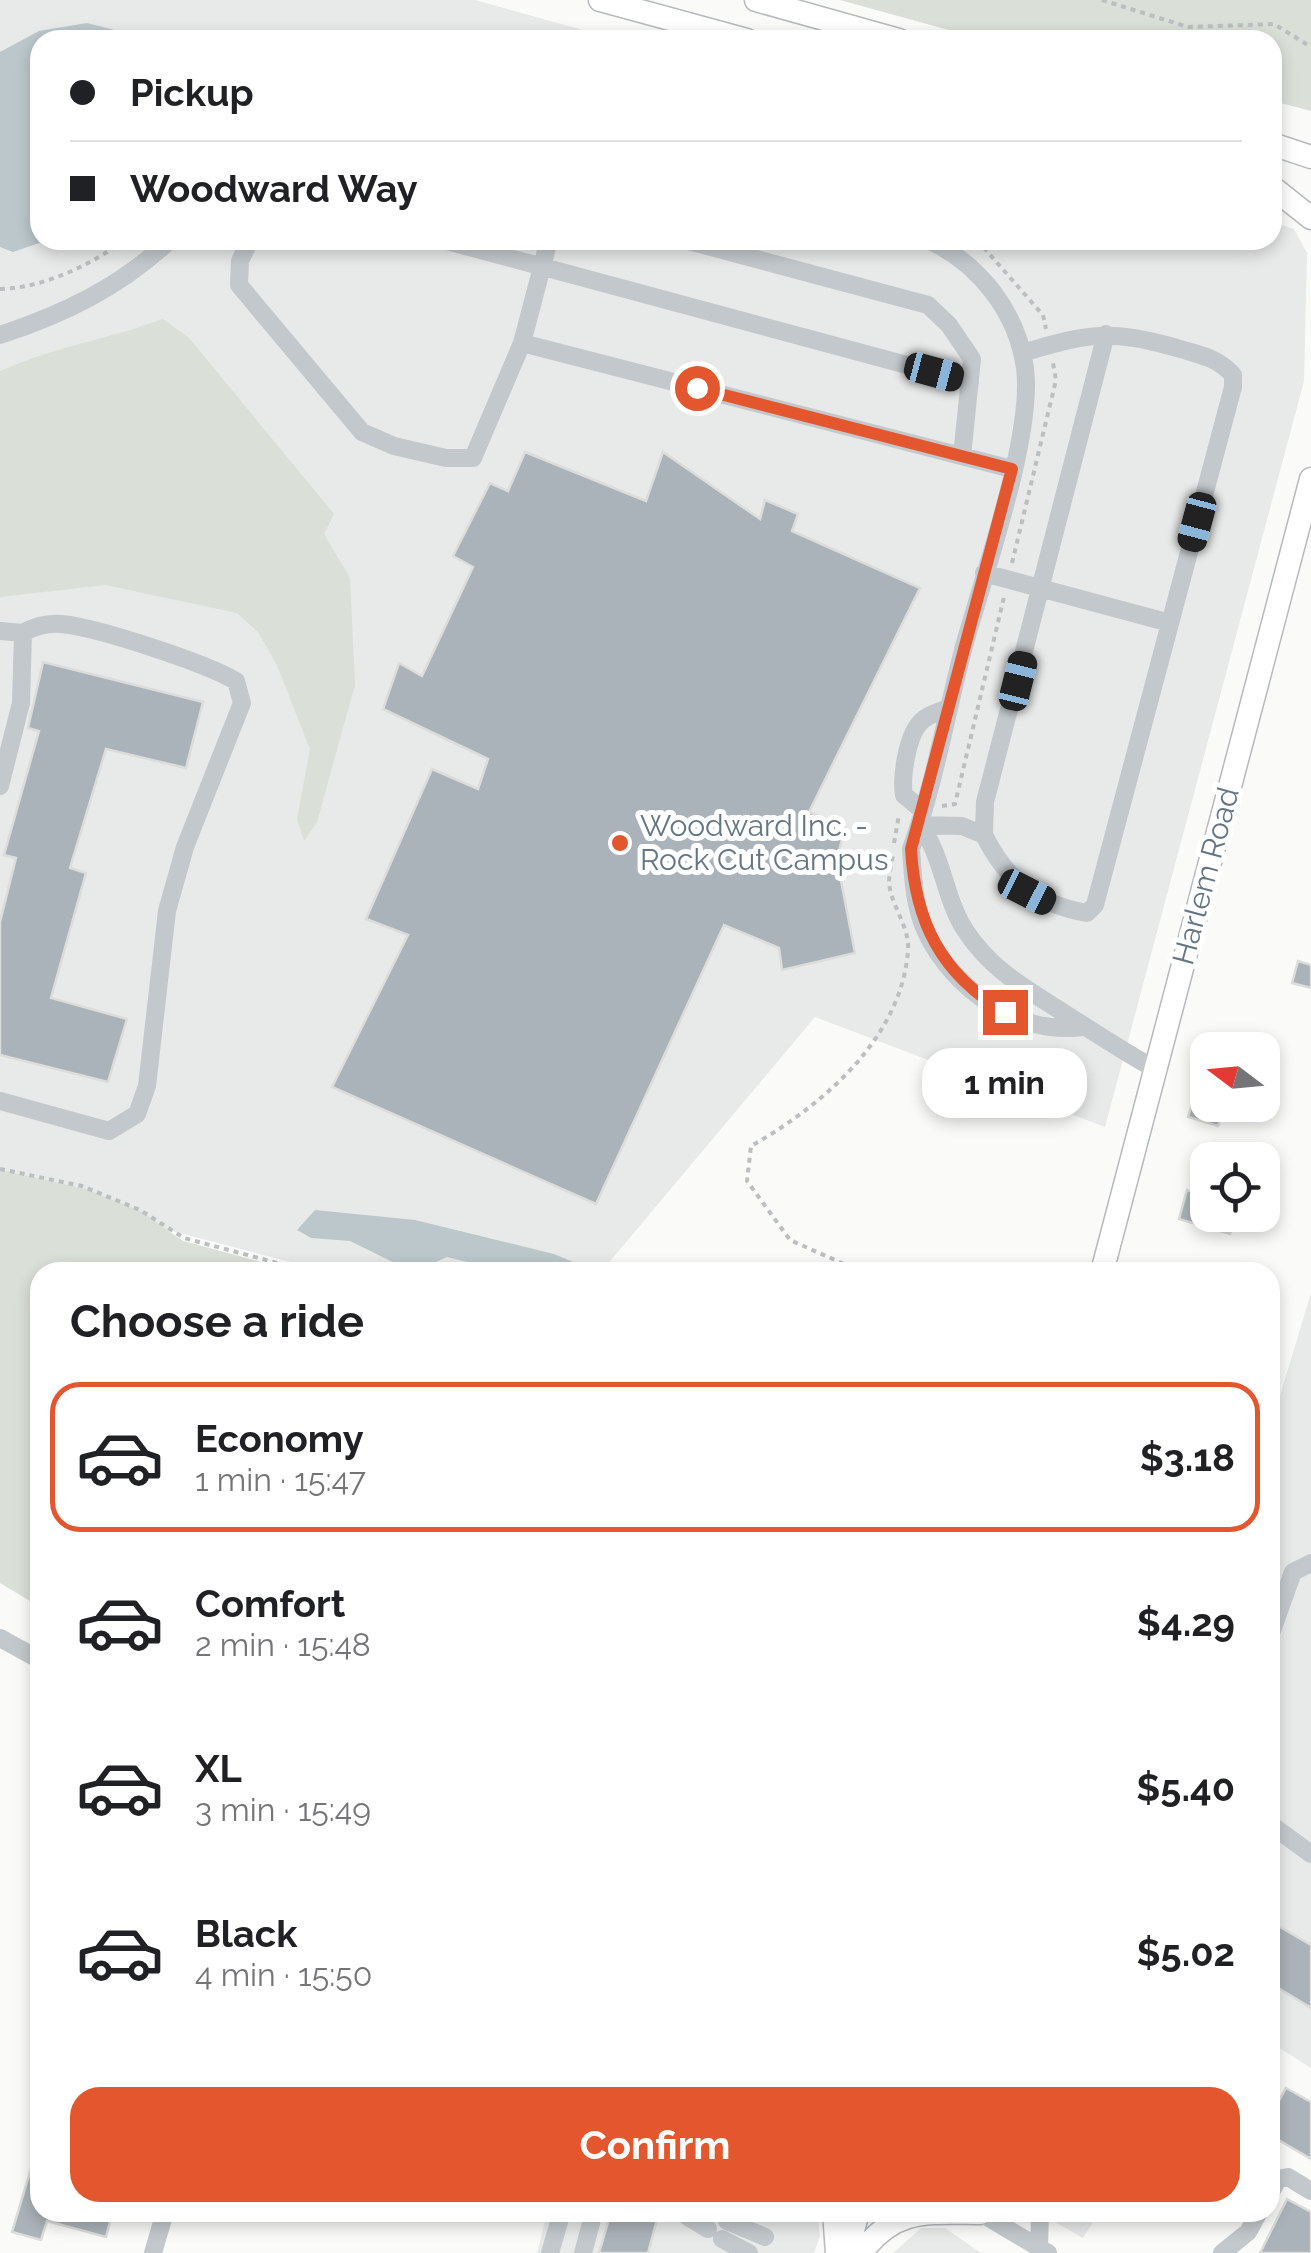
<!DOCTYPE html>
<meta charset="utf-8">
<style>
:root{--surface:#fff;--page:#f2f2f2;--text:#202124;--muted:#757577;--line:#e0e0e0;--accent:#e4572e}
body{margin:0;font-family:Raleway,sans-serif;background:var(--page);color:var(--text);height:100vh;display:flex;flex-direction:column;font-size:38px;white-space:nowrap}
*{box-sizing:border-box;margin:0}
p{font-size:32px;color:var(--muted)}
.icon{flex:none;width:55px;height:55px;fill:none;stroke:currentColor;stroke-width:2;stroke-linecap:round;stroke-linejoin:round}
.map{position:relative;flex:1;overflow:hidden}
.panel{position:absolute;left:30px;top:1262px;width:1250px;height:960px;display:flex;flex-direction:column;background:var(--surface);border-radius:30px;box-shadow:0 5px 15px #0003}
.panel>*{flex:none}
.banner{position:absolute;left:30px;top:30px;width:1252px;height:220px;border-radius:30px;box-shadow:0 5px 15px #0003;display:grid;align-content:center;height:220px;padding:0 40px;background:var(--surface)}
.needle{width:65px;rotate:286deg}
.buttons{position:absolute;left:1190px;top:1032px;display:grid;gap:20px}
.buttons a{display:grid;place-items:center;width:90px;height:90px;border-radius:20px;background:var(--surface);box-shadow:0 5px 15px #0003;font-size:50px}
.end{position:absolute;width:45px;height:45px;margin:-22px;border:12px solid #e4572e;background:#fff;box-shadow:0 0 0 5px #fff}
.from{border-radius:50%}
.bubble{position:absolute;height:70px;border-radius:30px;background:var(--surface);box-shadow:0 5px 15px #0003;font-size:32px;font-weight:700;line-height:70px;text-align:center}
.car{position:absolute;width:30px;height:60px;margin:-30px -15px;border-radius:12px;box-shadow:0 0 8px 2px #0007;background:linear-gradient(#222 24%,#8ab4d8 0 40%,#222 0 76%,#8ab4d8 0 86%,#222 0)}
.banner b{display:flex;align-items:center;gap:35px;height:95px;font-size:38px}
.banner b+b{border-top:2px solid var(--line)}
.banner i{width:25px;height:25px;background:var(--text)}
ul{padding:0;list-style:none}
li{display:flex;align-items:center;gap:30px;height:150px;margin:0 20px 15px;padding:0 20px;border:5px solid transparent;border-radius:30px}
li div{flex:1}
li b{display:block;font-size:38px}
li em{font-style:normal;font-weight:700}
li.active{border-color:var(--accent)}
li>.icon{width:90px;height:90px;stroke-width:1.5}
h2{padding:0 40px;font-size:45px;line-height:120px}
.cta{display:flex;gap:20px;margin-top:auto;padding:20px 40px}
.cta a{flex:1;height:115px;border-radius:30px;background:var(--accent);color:#fff;font-size:40px;font-weight:700;line-height:115px;text-align:center}
.map>svg:first-child{display:block}
.built{fill:#e8e9e9}
.green{fill:#dadfd7}
.water{fill:#bbc7cb}
.building{fill:#aab3b9;stroke:#dcdcda;stroke-width:2.5}
.lines{fill:none;stroke-linecap:round;stroke-linejoin:round}
.major-casing{stroke:#b5babe;stroke-width:25}
.path{stroke:#bbbfc2;stroke-width:4;stroke-dasharray:5 5;stroke-linecap:butt}
.minor{stroke:#c3c8cc;stroke-width:18}
.major{stroke:#fff;stroke-width:22}
.route{stroke:#e4572e;stroke-width:12}
.poi-dot{fill:#e4572e;stroke:#fff;stroke-width:4}
.labels{text-anchor:middle;stroke-width:10;stroke-linejoin:round;paint-order:stroke}
.poi-label{font-size:30px;fill:#657683;stroke:#fff;text-anchor:start}
.street-label{font-size:30px;fill:#657683;stroke:#fff}
</style>
<div class="map">
<svg width="1311" height="2253" viewBox="0 0 1311 2253">
<rect width="100%" height="100%" fill="#fafaf8"/>
<path class="built" d="M 0,0 L 475,0 L 619,40 L 40,40 L 40,240 L 1272,240 L 1273,222 L 1294,229 L 1307,253 L 1304,381 L 1105,1127 L 815,1017 L 601,1272 L 328,1272 L 0,1186 Z
M 1311,1293 L 1311,2068 L 1270,2042 L 1270,1429 Z
M 547,2213 L 817,2213 L 820,2236 L 814,2253 L 537,2253 Z
M 1039,2213 L 1099,2213 L 1083,2238 Z
M 921,2228 L 945,2228 L 981,2253 L 893,2253 Z"/>
<path class="green" d="M 840,0 L 1311,0 L 1311,111 L 1273,101 L 1272,40 L 985,40 Z
M 163,319 L 189,338 L 334,514 L 324,534 L 350,578 L 355,685 L 317,822 L 304,841 L 297,819 L 310,749 L 276,663 L 258,632 L 237,613 L 105,585 L 0,597 L 0,371 C 54,347 109,339 163,319 Z
M 0,1170 L 86,1189 L 140,1211 L 183,1241 L 299,1272 L 40,1272 L 40,1607 L 0,1583 Z"/>
<path class="water" d="M 87,23 L 154,40 L 40,40 L 40,240 L 48,240 L 13,252 L 0,247 L 0,52 L 39,31 Z
M 315,1210 L 415,1220 L 554,1254 L 597,1272 L 508,1272 L 447,1257 L 413,1272 L 350,1241 L 311,1238 L 297,1230 Z"/>
<path class="building" d="M 525,452 L 646,501 L 663,452 L 760,519 L 765,500 L 798,514 L 792,531 L 920,588 L 809,812 L 845,826 L 837,860 L 855,953 L 782,970 L 779,948 L 724,925 L 596,1204 L 332,1087 L 408,935 L 366,919 L 432,769 L 478,789 L 488,759 L 383,709 L 399,663 L 422,676 L 473,567 L 453,556 L 490,483 L 508,491 Z
M 43,662 L 203,702 L 186,768 L 106,749 L 70,868 L 86,873 L 51,998 L 127,1019 L 108,1082 L 0,1055 L 0,922 L 16,858 L 4,855 L 39,731 L 28,728 Z
M 1298,961 L 1311,965 L 1311,988 L 1292,983 Z
M 1193,1101 L 1223,1109 L 1218,1126 L 1188,1117 Z
M 1187,1190 L 1208,1196 L 1208,1215 L 1235,1215 L 1230,1234 L 1179,1219 Z
M 1270,1921 L 1311,1945 L 1311,2008 L 1270,1983 Z
M 1286,2088 L 1311,2102 L 1311,2159 L 1270,2135 L 1270,2117 Z
M 36,2152 L 40,2152 L 40,2212 L 78,2212 L 110,2221 L 106,2237 L 47,2221 L 41,2240 L 12,2232 Z
M 1287,2199 L 1311,2212 L 1311,2253 L 1260,2253 Z
M 611,2212 L 659,2212 L 648,2253 L 599,2253 Z"/>
<g class="lines">
<g class="major-casing">
<path id="major" d="M 600,0 L 747,40
M 756,0 L 899,40
M 1272,144 L 1311,157
M 1272,187 L 1311,218
M 1102,1272 L 1311,479
M 834,2212 L 837,2253
M 847,2253 L 858,2212
M 861,2253 C 895,2207 927,2213 980,2213"/>
</g>
<path class="path" d="M 1102,0 L 1188,27 L 1274,24 L 1311,47
M 977,240 L 1043,315 L 1046,329
M 0,289 C 44,288 90,265 125,240
M 1012,563 L 1056,380 L 1053,363
M 942,806 L 955,804 L 1004,597
M 894,843 L 899,815
M 0,1169 L 82,1186 L 140,1210 L 184,1238 L 311,1272
M 849,1272 L 844,1264 L 790,1240 L 747,1181 L 751,1146 C 822,1106 902,1038 908,950 C 910,928 891,905 889,883 C 889,874 892,862 893,853"/>
<path class="minor" d="M 250,240 L 240,261 L 239,285 L 362,432 L 394,446 L 446,458 L 473,458 L 522,343 L 1012,469
M 443,240 L 970,382
M 685,240 L 928,305 L 949,325 L 972,359 L 962,456
M 928,240 C 980,264 1017,312 1025,368 C 1034,436 982,579 963,650 C 946,716 934,785 911,849 C 913,878 914,906 926,932 C 952,988 1019,1036 1081,1027
M 0,335 C 64,314 120,287 170,240
M 522,343 L 549,240
M 984,573 L 1170,623
M 0,631 L 23,633
M 0,786 L 21,703 L 23,633 C 35,626 47,623 61,624 C 97,627 205,663 236,681 L 242,703 L 185,847 L 167,911 L 147,1086 L 137,1114 L 109,1131 L 0,1101
M 922,810 L 904,795 C 901,777 907,738 919,724 C 926,715 938,712 948,708
M 920,825 L 962,826 L 984,835 C 1007,881 1036,904 1087,913 L 1095,905 L 1233,387 L 1233,375 C 1217,357 1200,355 1177,348 C 1108,329 1091,333 1022,353
M 920,825 C 943,856 944,897 965,930 C 991,970 1025,988 1064,1013 C 1094,1032 1124,1052 1155,1069
M 984,835 L 985,802 L 1106,334
M 1270,1636 L 1293,1572 L 1311,1563
M 0,1638 L 40,1660
M 1270,1824 L 1311,1854
M 1270,2194 L 1278,2179 L 1288,2177 L 1311,2191
M 712,2212 L 713,2213
M 771,2212 L 771,2213
M 979,2212 L 1048,2253
M 688,2217 L 708,2229
M 727,2221 L 765,2237
M 722,2239 L 749,2253
M 1039,2248 L 1040,2212
M 153,2253 L 165,2212
M 550,2253 L 562,2212
M 583,2253 L 594,2212
M 1222,2253 L 1248,2232 L 1259,2212"/>
<use href="#major" class="major"/>
</g>
<g class="lines">
<path class="route" d="M 697,388 L 1012,469 L 911,849 C 915,922 941,974 1005,1012"/>
</g>
<circle class="poi-dot" cx="620" cy="843" r="10"/>
<g class="labels">
<g class="poi-label">
<text x="640" y="836">Woodward Inc. -<tspan x="640" dy="34">Rock Cut Campus</tspan></text>
</g>
<g class="street-label">
<text transform="translate(1206 876) rotate(-75)" y="10">Harlem Road</text>
</g>
</g>
</svg>
<div class="buttons">
<a><svg class="needle" viewBox="-14 -14 28 28"><path d="M0-13l5 13h-10z" fill="#e53935"/><path d="M0 13l5-13h-10z" fill="#757577"/></svg></a>
<a><svg class="icon" aria-label="locate" viewBox="0 0 24 24"><circle cx="12" cy="12" r="6"/><path d="M12 2v4M12 18v4M2 12h4M18 12h4"/></svg></a>
</div>
<i class="end from" style="left:697px;top:388px"></i>
<i class="end" style="left:1005px;top:1012px"></i>
<div class="bubble" style="left:922px;top:1048px;width:165px">1 min</div>
<i class="car" style="left:934px;top:372px;rotate:105deg"></i>
<i class="car" style="left:1197px;top:522px;rotate:195deg"></i>
<i class="car" style="left:1018px;top:681px;rotate:14deg"></i>
<i class="car" style="left:1027px;top:892px;rotate:117deg"></i>
<div class="banner">
<b><i class="from"></i>Pickup</b>
<b><i></i>Woodward Way</b>
</div>
<section class="panel">
<h2>Choose a ride</h2>
<ul>
<li class="active"><svg class="icon" aria-label="car" viewBox="0 0 24 24"><path d="M5 17H2v-5l4-1 3-4h7l3 4 3 1v5h-3M9 17h6M6 11h13"/><circle cx="7" cy="17" r="2"/><circle cx="17" cy="17" r="2"/></svg><div><b>Economy</b><p>1 min · 15:47</p></div><em>$3.18</em></li>
<li><svg class="icon" aria-label="car" viewBox="0 0 24 24"><path d="M5 17H2v-5l4-1 3-4h7l3 4 3 1v5h-3M9 17h6M6 11h13"/><circle cx="7" cy="17" r="2"/><circle cx="17" cy="17" r="2"/></svg><div><b>Comfort</b><p>2 min · 15:48</p></div><em>$4.29</em></li>
<li><svg class="icon" aria-label="car" viewBox="0 0 24 24"><path d="M5 17H2v-5l4-1 3-4h7l3 4 3 1v5h-3M9 17h6M6 11h13"/><circle cx="7" cy="17" r="2"/><circle cx="17" cy="17" r="2"/></svg><div><b>XL</b><p>3 min · 15:49</p></div><em>$5.40</em></li>
<li><svg class="icon" aria-label="car" viewBox="0 0 24 24"><path d="M5 17H2v-5l4-1 3-4h7l3 4 3 1v5h-3M9 17h6M6 11h13"/><circle cx="7" cy="17" r="2"/><circle cx="17" cy="17" r="2"/></svg><div><b>Black</b><p>4 min · 15:50</p></div><em>$5.02</em></li>
</ul>
<div class="cta"><a>Confirm</a></div>
</section>
</div>
